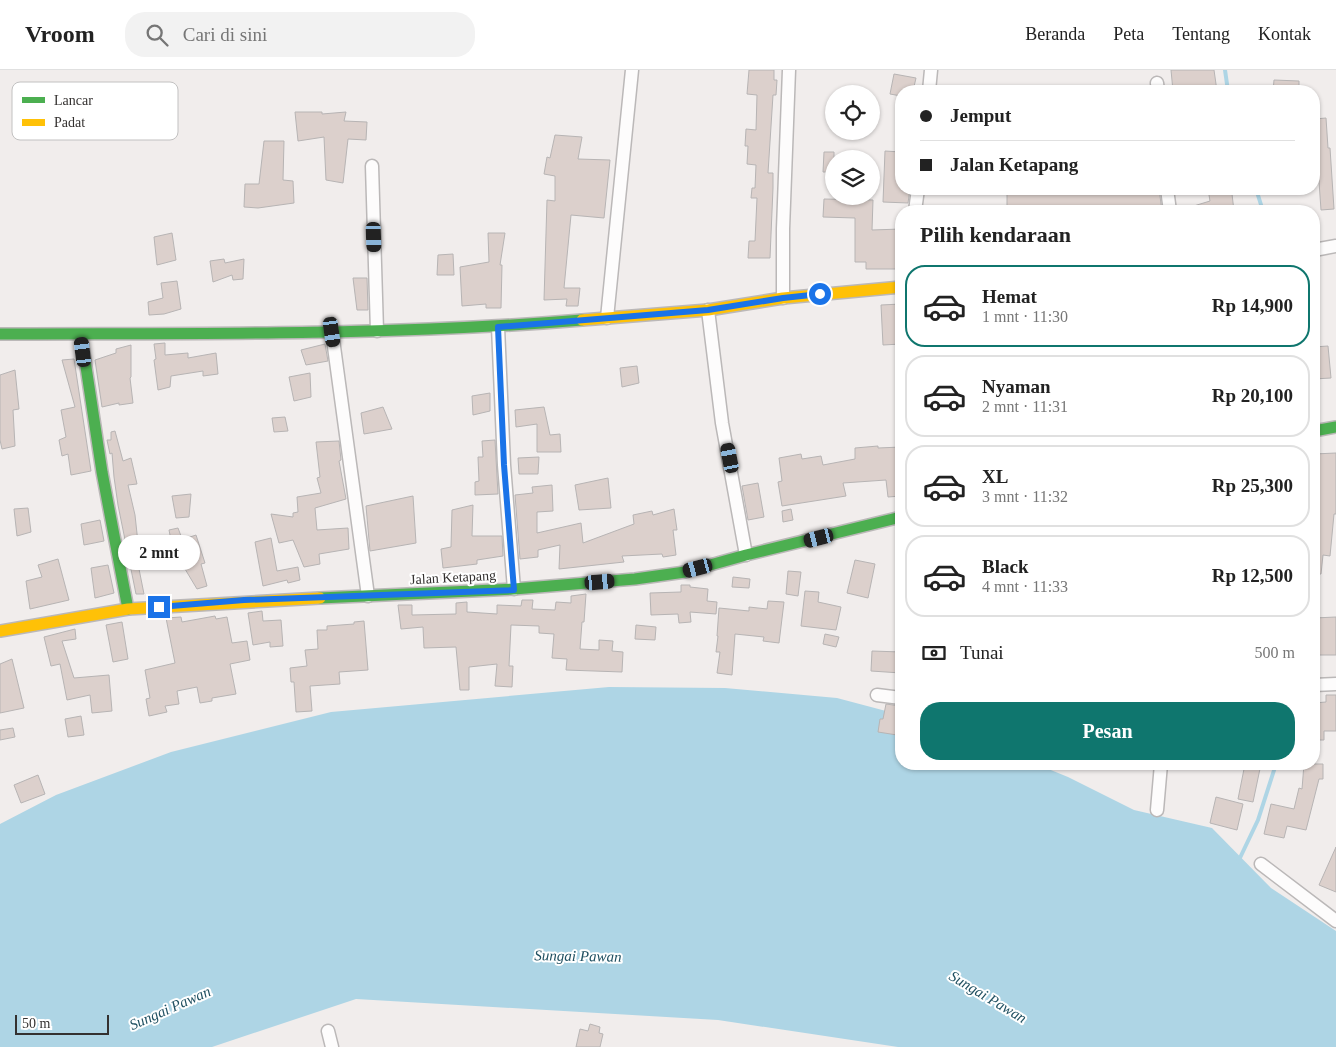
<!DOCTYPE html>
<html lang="id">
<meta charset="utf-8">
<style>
:root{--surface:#fff;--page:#f2f2f2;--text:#222;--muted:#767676;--line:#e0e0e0;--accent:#0f766e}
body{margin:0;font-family:Georgia,serif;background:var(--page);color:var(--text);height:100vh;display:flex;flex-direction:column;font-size:19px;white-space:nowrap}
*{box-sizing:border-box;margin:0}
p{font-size:16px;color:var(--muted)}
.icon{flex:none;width:28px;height:28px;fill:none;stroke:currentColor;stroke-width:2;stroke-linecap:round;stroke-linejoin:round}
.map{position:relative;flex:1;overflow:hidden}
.side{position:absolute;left:895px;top:135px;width:425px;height:565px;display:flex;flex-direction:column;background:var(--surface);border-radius:20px;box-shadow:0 1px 4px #0004}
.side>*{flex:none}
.top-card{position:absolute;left:895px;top:15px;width:425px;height:110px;border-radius:20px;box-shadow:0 1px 4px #0004;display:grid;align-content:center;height:110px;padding:0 25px;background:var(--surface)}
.tools{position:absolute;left:825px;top:15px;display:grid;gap:10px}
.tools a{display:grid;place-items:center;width:55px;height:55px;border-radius:50%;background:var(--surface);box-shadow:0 1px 4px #0004;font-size:25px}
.scale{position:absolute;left:15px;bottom:12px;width:94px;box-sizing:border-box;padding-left:5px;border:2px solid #343130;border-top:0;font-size:14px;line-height:18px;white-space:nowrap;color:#343130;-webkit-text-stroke:4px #fff;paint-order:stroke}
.end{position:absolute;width:22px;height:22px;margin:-11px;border:6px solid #1a73e8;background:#fff;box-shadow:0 0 0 2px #fff}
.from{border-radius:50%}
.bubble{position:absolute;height:35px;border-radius:18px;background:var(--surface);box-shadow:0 1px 4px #0004;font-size:16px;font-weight:800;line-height:35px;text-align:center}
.car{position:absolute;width:15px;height:30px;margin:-15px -8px;border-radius:6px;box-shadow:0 0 4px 1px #0007;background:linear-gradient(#222 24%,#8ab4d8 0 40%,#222 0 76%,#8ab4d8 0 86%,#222 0)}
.top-card b{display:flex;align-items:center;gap:18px;height:48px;font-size:19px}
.top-card b+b{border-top:1px solid var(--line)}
.top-card i{width:12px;height:12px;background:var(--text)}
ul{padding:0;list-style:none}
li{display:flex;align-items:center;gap:15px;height:82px;margin:0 10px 8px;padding:0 15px;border:2px solid var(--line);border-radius:20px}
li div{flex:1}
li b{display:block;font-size:19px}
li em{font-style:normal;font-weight:800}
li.current{border-color:var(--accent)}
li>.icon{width:45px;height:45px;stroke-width:1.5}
h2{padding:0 25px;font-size:22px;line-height:60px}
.pay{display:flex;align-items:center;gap:12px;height:55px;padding:0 25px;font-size:19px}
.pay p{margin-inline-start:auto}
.button{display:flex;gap:10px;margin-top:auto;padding:10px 25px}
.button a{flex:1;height:58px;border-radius:20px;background:var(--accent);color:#fff;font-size:20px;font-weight:800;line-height:58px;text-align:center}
header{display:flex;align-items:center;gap:30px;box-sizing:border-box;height:70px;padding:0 25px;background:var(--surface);border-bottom:1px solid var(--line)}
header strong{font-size:24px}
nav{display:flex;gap:28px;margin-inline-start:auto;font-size:18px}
.search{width:350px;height:45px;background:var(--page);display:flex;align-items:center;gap:12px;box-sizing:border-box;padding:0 18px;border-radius:20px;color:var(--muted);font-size:19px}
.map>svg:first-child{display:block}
.water{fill:#aed5e5}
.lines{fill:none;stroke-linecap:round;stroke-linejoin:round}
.stream{stroke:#aed5e5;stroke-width:4}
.building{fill:#dcd0cc;stroke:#b7b4b4}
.street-casing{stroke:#bbb8b8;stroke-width:15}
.fast-casing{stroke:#bbb8b8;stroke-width:14}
.slow-casing{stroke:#bbb8b8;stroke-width:14}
.street{stroke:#fdfcfc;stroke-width:12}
.fast{stroke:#4caf50;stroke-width:11}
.slow{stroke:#ffc107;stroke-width:11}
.route{stroke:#1a73e8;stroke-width:6}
.labels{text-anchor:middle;stroke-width:4;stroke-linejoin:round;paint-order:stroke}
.street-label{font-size:14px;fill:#343130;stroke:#fff}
.water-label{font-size:15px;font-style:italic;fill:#205061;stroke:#fff}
.key{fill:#fff;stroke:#c2c1c1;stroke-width:1}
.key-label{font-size:14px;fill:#343130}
</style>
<header>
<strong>Vroom</strong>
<div class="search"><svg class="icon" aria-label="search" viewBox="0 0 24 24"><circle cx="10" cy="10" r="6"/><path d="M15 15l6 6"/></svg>Cari di sini</div>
<nav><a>Beranda</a><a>Peta</a><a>Tentang</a><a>Kontak</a></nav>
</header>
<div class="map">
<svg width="1336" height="977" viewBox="0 0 1336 977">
<rect width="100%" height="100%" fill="#f1edec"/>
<path class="water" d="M 609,617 L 725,618 L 837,628 L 901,645 L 901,694 L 1036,694 L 1068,707 L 1134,740 L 1212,758 L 1271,818 L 1336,861 L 1336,977 L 898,977 L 718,950 L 356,929 L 212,977 L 0,977 L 0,754 L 56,725 L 171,682 L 331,642 Z"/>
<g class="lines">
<path class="stream" d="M 1225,0 L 1228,21
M 1256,119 L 1263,141
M 1238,792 L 1258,750 L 1276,694"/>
</g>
<path class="building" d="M 749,0 L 774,0 L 774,10 L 777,10 L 776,25 L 773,25 L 768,103 L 773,103 L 773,118 L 770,188 L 748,188 L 749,171 L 755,171 L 757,128 L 751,128 L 752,118 L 755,118 L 756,95 L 747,94 L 748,76 L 745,76 L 746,59 L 756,60 L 757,25 L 747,24 Z
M 1171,0 L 1214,0 L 1217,21 L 1173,21 Z
M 894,4 L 916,8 L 913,21 L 901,21 L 901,26 L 890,24 Z
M 1274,10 L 1299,11 L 1299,21 L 1273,21 Z
M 295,42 L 322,42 L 322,44 L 346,42 L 344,51 L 367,52 L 366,70 L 348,69 L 343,113 L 326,110 L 324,67 L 298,71 Z
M 1326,48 L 1328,78 L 1330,78 L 1334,139 L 1321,140 L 1318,97 L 1314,98 L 1314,79 L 1317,79 L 1315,49 Z
M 555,65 L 582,67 L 578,89 L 610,90 L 604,148 L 571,145 L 564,218 L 580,218 L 578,236 L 566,236 L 567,229 L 544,230 L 547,130 L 555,131 L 555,106 L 544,104 L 547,87 L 550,88 Z
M 264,71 L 284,71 L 283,110 L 293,111 L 294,133 L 258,138 L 244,137 L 245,114 L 259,114 Z
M 885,81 L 901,82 L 901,119 L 910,119 L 908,133 L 883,132 Z
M 824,82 L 834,82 L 834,102 L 823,102 Z
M 1007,119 L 1099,119 L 1099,122 L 1159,119 L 1162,141 L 1078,141 L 1078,138 L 1036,137 L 1036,141 L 1007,141 Z
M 1208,119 L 1229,119 L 1230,124 L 1232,124 L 1234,141 L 1185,141 L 1184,139 L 1210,131 Z
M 824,129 L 873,130 L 872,160 L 901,159 L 901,199 L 866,199 L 866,192 L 855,192 L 855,148 L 823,147 Z
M 172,163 L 176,190 L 157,195 L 154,167 Z
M 488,163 L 505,163 L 500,195 L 502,195 L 501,238 L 486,238 L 486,234 L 462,236 L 460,197 L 489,192 Z
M 453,184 L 454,205 L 437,205 L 438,185 Z
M 224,189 L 225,193 L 244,189 L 243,209 L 233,210 L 232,205 L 213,212 L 210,191 Z
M 353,208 L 367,208 L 368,240 L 357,240 Z
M 177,211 L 181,239 L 164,244 L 149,245 L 148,232 L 163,228 L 161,213 Z
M 901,234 L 901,274 L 883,275 L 881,235 Z
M 165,273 L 165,285 L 188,283 L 188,288 L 216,283 L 218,304 L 203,306 L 203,301 L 171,306 L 170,317 L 158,320 L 154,290 L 156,289 L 154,274 Z
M 325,274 L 328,291 L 306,295 L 301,280 Z
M 131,275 L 131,307 L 130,308 L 133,333 L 119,335 L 119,333 L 102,337 L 95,290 L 116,283 L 116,279 Z
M 1328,276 L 1331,308 L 1314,309 L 1314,277 Z
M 74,289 L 91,401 L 71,405 L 68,384 L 62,386 L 59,370 L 66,367 L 61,340 L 75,337 L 62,290 Z
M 637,296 L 639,313 L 622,317 L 620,298 Z
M 15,300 L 19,339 L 13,340 L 15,376 L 2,379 L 0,370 L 0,305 Z
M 310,303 L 311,327 L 294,331 L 289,307 Z
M 490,323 L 490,341 L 473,345 L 472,326 Z
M 383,337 L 392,359 L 364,364 L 361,343 Z
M 544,337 L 550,365 L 560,364 L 561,382 L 537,382 L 537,354 L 516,357 L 515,340 Z
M 285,347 L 288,361 L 274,362 L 272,348 Z
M 115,361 L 123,391 L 131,388 L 137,414 L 128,415 L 135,445 L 139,482 L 171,470 L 169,460 L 178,458 L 181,466 L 158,486 L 159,489 L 140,494 L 141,498 L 139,499 L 144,524 L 136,524 L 118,435 L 114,407 L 112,383 L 110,384 L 107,370 L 111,370 L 111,362 Z
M 495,370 L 498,424 L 475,425 L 475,412 L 479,411 L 478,387 L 483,387 L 482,371 Z
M 339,371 L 341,390 L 339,391 L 346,429 L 315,438 L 317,460 L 348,458 L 349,479 L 319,484 L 320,494 L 304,497 L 293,470 L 279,473 L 271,444 L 293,447 L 293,443 L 298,442 L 297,427 L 321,423 L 317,408 L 320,407 L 316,372 Z
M 878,376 L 878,378 L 901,377 L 901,404 L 899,404 L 901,426 L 888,427 L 886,410 L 843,413 L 846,426 L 782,436 L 778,412 L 782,411 L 779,388 L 801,384 L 802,389 L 821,386 L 823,395 L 855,389 L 855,378 Z
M 1336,383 L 1336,444 L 1334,444 L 1330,486 L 1323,485 L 1321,504 L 1314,504 L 1314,384 Z
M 539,387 L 538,404 L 519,404 L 518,388 Z
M 608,408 L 611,438 L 579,440 L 575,415 Z
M 758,413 L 764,447 L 748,450 L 742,416 Z
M 552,415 L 553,441 L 537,442 L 537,463 L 581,453 L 583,473 L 634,454 L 633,445 L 652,441 L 653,445 L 674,439 L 677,460 L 673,460 L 676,485 L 663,487 L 662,484 L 622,486 L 624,492 L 559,499 L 560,475 L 538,480 L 538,487 L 520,489 L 515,425 L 533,423 L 532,417 Z
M 191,424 L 189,447 L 176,448 L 172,426 Z
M 413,426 L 416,473 L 370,481 L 366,436 Z
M 473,435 L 472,466 L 502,466 L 503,486 L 477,490 L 477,494 L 443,498 L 441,479 L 451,477 L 452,440 Z
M 28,438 L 31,462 L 17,466 L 14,439 Z
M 791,439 L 793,450 L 783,452 L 782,441 Z
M 100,450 L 104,471 L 84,475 L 81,454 Z
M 196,465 L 205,493 L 201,494 L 207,516 L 197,519 L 185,499 L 181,470 Z
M 271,468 L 277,501 L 298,497 L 300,510 L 288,513 L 287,510 L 263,516 L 255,472 Z
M 58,489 L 69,530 L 30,539 L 26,511 L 42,507 L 38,495 Z
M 855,490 L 875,494 L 868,528 L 847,523 Z
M 108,495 L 114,523 L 95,528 L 91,498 Z
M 788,501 L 801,502 L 798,526 L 786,524 Z
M 733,507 L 750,509 L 749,518 L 732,517 Z
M 681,515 L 690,515 L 690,517 L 708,519 L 707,531 L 717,532 L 716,544 L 690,542 L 691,552 L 679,553 L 678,544 L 651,545 L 650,523 L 681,522 Z
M 805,521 L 819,522 L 818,532 L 841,537 L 836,560 L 801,556 Z
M 586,524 L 584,552 L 582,552 L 580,579 L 599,580 L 599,570 L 613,571 L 612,581 L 623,582 L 622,602 L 566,600 L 567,589 L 552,588 L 554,564 L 539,563 L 539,556 L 511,555 L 509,596 L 513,596 L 512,617 L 495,616 L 497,594 L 469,597 L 469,620 L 460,620 L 456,577 L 424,578 L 423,557 L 401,559 L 398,535 L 412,535 L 412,545 L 456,544 L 456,533 L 467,532 L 467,542 L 497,544 L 497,535 L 521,536 L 522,530 L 533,530 L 532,539 L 555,540 L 556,532 L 571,533 L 571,526 Z
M 768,531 L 784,532 L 779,573 L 763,571 L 764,567 L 735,564 L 732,605 L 717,603 L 720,582 L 716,582 L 718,566 L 717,566 L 719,538 L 749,541 L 749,537 L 767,539 Z
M 262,541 L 263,551 L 281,550 L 283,576 L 270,577 L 270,572 L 253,575 L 248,543 Z
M 215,546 L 216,549 L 227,547 L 232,573 L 247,571 L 250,590 L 230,594 L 236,624 L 212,628 L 212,631 L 200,633 L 197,617 L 177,621 L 179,634 L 165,636 L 167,642 L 149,646 L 146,629 L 150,628 L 145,600 L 175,593 L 166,548 L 181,547 L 182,552 Z
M 1336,547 L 1336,585 L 1314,585 L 1314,548 Z
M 364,551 L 368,600 L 339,602 L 340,614 L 310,616 L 312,641 L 296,642 L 294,612 L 291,612 L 290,598 L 307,596 L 305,580 L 318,579 L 317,560 L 327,560 L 327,556 L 354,554 L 354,552 Z
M 122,552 L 128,589 L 113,592 L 106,555 Z
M 636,555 L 656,557 L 655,570 L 635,569 Z
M 75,559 L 76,569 L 62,571 L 74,608 L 109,605 L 112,641 L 92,643 L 90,625 L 67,630 L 60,594 L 51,596 L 44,567 Z
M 825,564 L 839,567 L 836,577 L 823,574 Z
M 872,581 L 901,582 L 901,603 L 871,601 Z
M 12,589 L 24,638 L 0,643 L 0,594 Z
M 1326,625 L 1336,625 L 1336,661 L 1324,661 L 1324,670 L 1314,670 L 1314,633 L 1326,632 Z
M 886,634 L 900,636 L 897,665 L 878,662 L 880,649 L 883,649 Z
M 81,646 L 84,665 L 68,667 L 65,649 Z
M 13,658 L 15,667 L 0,670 L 0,660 Z
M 1245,694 L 1261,694 L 1253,732 L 1238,729 Z
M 1304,694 L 1323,694 L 1323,709 L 1319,709 L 1306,760 L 1287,756 L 1284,768 L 1264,764 L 1271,734 L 1294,739 L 1299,718 L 1302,719 Z
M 38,705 L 45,724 L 21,733 L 14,715 Z
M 1216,727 L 1243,734 L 1237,760 L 1210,753 Z
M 1336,777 L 1336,822 L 1319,815 Z
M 590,954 L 600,957 L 599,963 L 603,964 L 600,977 L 576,977 L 580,959 L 588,961 Z"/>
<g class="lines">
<g class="street-casing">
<path id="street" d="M 1157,13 L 1158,21
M 929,21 L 931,0
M 372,96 L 377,261
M 1167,119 L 1170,141
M 915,141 L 918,119
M 1314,180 L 1336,176
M 783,228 L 783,159 L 789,0
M 708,240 L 722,353 L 746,485
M 607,248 L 632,0
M 498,257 L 504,395 L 514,519
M 332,262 L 368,526
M 1314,615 L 1336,614
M 877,625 L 901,628
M 1157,740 L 1161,694
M 1261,794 L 1336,851
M 328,961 L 332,977"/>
</g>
<g class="fast-casing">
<path id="fast" d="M 0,264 C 194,263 389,266 582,250
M 81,264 L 102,402 L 128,539
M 1314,361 L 1336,357
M 320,528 L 514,519 L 635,509 L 685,502 L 746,485 L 901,447"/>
</g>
<g class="slow-casing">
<path id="slow" d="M 582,250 L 708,240 L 783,228 L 901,217
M 0,561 L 128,539 L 320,528"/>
</g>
<use href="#street" class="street"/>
<use href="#fast" class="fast"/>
<use href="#slow" class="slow"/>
</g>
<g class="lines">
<path class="route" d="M 159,537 L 244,530 L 514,520 L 504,395 L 498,257 L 708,240 L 783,228 L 820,224"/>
</g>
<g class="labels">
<g class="street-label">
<text transform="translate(453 507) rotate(-3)" y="5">Jalan Ketapang</text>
</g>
<g class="water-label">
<text transform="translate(578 886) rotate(1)" y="5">Sungai Pawan</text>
<text transform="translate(988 927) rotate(31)" y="5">Sungai Pawan</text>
<text transform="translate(170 938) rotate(-24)" y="5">Sungai Pawan</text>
</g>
</g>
<rect x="12" y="12" width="166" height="58" rx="8" class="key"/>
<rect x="22" y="27" width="23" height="6" fill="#4caf50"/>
<rect x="22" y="49" width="23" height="7" fill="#ffc107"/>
<g class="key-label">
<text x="54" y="35">Lancar</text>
<text x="54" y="57">Padat</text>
</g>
</svg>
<div class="tools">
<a><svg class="icon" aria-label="locate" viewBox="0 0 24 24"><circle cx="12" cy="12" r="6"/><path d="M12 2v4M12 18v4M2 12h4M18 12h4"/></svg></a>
<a><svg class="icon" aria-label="layers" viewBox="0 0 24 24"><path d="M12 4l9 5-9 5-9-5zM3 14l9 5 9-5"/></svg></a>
</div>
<div class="scale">50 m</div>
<i class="end from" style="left:820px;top:224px"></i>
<i class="end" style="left:159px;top:537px"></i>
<div class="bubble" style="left:118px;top:465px;width:82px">2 mnt</div>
<i class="car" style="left:374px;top:167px;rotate:178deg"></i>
<i class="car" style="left:332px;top:262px;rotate:172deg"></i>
<i class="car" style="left:83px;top:282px;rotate:353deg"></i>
<i class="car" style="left:730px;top:388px;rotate:349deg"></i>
<i class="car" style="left:819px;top:468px;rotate:256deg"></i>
<i class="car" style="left:698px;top:498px;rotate:255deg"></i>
<i class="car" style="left:600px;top:512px;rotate:85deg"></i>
<div class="top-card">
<b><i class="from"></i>Jemput</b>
<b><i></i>Jalan Ketapang</b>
</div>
<section class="side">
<h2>Pilih kendaraan</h2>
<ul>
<li class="current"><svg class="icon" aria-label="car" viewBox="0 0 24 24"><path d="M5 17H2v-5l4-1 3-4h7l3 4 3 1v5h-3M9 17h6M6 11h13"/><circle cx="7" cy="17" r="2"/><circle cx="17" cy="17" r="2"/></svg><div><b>Hemat</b><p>1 mnt · 11:30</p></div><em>Rp 14,900</em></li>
<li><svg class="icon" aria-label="car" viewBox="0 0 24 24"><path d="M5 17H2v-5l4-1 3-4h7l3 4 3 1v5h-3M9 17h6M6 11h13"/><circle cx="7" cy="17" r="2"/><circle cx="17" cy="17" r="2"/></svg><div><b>Nyaman</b><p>2 mnt · 11:31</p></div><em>Rp 20,100</em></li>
<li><svg class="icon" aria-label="car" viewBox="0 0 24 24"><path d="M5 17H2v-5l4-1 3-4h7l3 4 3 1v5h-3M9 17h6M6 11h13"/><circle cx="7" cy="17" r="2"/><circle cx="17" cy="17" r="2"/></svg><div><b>XL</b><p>3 mnt · 11:32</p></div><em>Rp 25,300</em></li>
<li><svg class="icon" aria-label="car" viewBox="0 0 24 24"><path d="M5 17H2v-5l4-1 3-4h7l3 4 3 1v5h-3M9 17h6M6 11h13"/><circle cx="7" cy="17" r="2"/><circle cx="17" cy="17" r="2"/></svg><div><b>Black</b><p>4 mnt · 11:33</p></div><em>Rp 12,500</em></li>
</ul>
<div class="pay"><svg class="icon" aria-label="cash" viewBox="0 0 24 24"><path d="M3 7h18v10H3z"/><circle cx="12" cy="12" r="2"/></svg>Tunai<p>500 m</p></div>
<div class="button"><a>Pesan</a></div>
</section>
</div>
